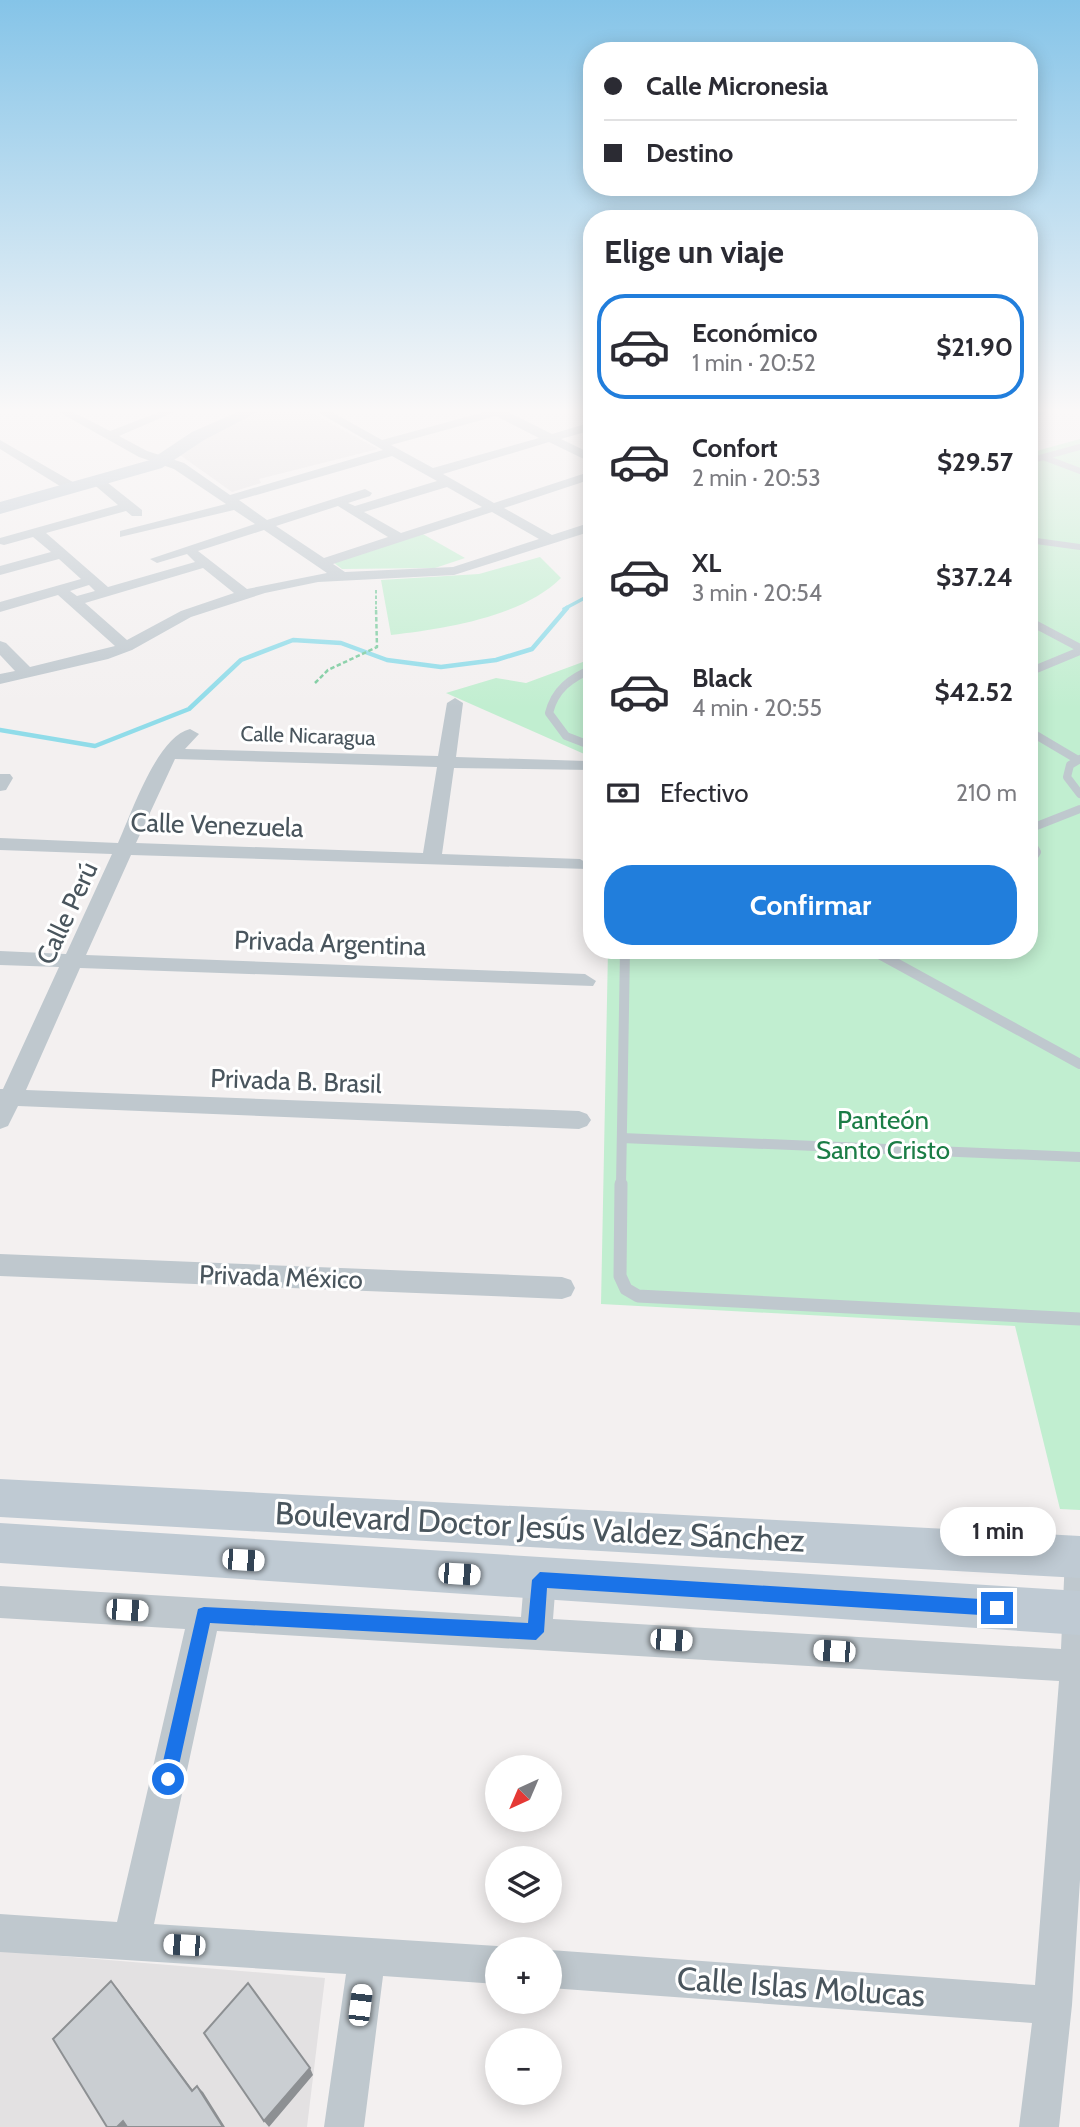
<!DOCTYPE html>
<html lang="es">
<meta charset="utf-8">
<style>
:root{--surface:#fff;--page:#f7f7f7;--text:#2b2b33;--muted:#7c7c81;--line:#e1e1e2;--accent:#217edc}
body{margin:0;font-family:Cabin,sans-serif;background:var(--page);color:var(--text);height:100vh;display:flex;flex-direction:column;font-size:26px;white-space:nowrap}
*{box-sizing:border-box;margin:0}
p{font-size:23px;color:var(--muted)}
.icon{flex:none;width:38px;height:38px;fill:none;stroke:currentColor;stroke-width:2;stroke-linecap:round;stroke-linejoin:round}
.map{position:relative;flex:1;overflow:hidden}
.panel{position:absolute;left:583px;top:210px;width:455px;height:749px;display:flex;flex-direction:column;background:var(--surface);border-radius:28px;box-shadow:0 4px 18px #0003}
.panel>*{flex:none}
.banner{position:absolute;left:583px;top:42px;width:455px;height:154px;border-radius:28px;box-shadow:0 4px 18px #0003;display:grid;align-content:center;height:154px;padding:0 21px;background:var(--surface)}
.needle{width:46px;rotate:224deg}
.buttons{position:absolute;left:485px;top:1755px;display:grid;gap:14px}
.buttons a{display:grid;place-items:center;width:77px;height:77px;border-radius:50%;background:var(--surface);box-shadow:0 4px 18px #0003;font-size:35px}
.end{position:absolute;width:32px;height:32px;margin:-16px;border:9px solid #1a73e8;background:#fff;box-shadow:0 0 0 4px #fff}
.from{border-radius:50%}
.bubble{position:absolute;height:49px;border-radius:24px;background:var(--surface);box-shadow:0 4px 18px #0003;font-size:23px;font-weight:700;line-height:49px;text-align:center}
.car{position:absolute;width:21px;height:42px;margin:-21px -10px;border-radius:9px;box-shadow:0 0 5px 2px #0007;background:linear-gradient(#fff 24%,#345 0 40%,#fff 0 76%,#345 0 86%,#fff 0)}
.banner b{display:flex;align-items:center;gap:24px;height:66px;font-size:26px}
.banner b+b{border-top:2px solid var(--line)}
.banner i{width:18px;height:18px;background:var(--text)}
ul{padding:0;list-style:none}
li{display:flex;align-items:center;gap:21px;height:105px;margin:0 14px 10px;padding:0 7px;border:4px solid transparent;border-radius:28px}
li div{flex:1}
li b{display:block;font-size:26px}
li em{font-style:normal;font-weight:700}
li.current{border-color:var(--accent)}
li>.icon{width:63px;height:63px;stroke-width:1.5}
h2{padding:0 21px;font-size:32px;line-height:84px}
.pay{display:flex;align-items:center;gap:18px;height:77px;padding:0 21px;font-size:26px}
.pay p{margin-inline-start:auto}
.action{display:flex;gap:14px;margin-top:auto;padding:14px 21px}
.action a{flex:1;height:80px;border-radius:28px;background:var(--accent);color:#fff;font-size:28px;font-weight:700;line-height:80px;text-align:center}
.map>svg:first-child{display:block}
.education{fill:#e3e1e2}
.green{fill:#c1eed0}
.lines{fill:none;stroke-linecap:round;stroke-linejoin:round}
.stream-far1{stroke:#90dce9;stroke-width:3.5}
.stream{stroke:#90dce9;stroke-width:4.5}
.path-far1{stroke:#7acb9e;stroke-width:2;stroke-dasharray:3.5 2;stroke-linecap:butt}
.path{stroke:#7acb9e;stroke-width:2.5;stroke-dasharray:4.5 2.5;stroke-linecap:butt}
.lane-far3{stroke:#bfc8ce;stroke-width:6}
.lane-far2{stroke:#bfc8ce;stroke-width:8}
.lane-far1{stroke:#bfc8ce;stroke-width:10}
.lane{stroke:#bfc8ce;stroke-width:13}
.street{fill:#bfc8ce;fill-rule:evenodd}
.secondary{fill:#bfcad3;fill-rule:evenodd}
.shaded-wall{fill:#8d9093}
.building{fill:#caced2;stroke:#8d9093;stroke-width:2}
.route{fill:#1a73e8}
.labels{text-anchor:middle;stroke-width:6;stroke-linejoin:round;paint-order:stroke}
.far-street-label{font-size:21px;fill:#49555d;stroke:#fff}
.street-label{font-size:26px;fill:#49555d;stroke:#fff}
.park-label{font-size:26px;fill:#1b7d46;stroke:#fff}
.near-street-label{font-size:32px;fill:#49555d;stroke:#fff}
</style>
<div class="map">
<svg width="1080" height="2127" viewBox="0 0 1080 2127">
<rect width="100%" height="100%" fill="#f3f0f0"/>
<path class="education" d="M 263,411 L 308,411 L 378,449 L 259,479 L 261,483 L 232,492 L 180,455 L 215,431 Z
M 0,1951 L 325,1978 L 307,2127 L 0,2127 Z"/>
<path class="green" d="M 1080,439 L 1080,1510 L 1060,1509 L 1015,1326 L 601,1304 L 608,950 L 1029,950 L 1029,453 Z
M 421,533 L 465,558 L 435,568 L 342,569 L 333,562 Z
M 540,557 L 561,578 C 522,617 444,629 391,635 L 381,580 L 479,574 Z
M 591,659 L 591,757 L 446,693 L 496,678 L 526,683 Z"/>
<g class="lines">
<path class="stream-far1" d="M 1029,419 L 1045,411
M 564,609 L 592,594"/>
<path class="stream" d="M 0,730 L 95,746 L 189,709 L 241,660 L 293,640 L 341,643 L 387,660 L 441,667 L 496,660 L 532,649 L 567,608"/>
<path class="path-far1" d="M 376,590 L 376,609"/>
<path class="path" d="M 315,683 L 328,670 L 377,647 L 376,608"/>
<path class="lane-far3" d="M 1043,457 L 1080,471
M 1029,461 L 1080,447
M 1029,540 L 1080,547"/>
<path class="lane-far2" d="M 1029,621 L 1080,648
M 592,669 C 571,678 555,689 549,713 L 566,736 L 592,746
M 1029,672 L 1080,651
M 1029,731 L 1078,760
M 1080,759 L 1070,765 L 1067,777 L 1080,794
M 1029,829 L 1080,809
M 1029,838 L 1037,852 L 1030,863"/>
<path class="lane-far1" d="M 1029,864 L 1031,861
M 872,950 L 1080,1064
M 622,1138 L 1080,1157
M 621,1186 L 625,950"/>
<path class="lane" d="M 621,1184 L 620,1276 L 626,1289 L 638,1296 L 1080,1319"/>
<path class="street" d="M 57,411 L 71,411 L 110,431 L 162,411 L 177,411 L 119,436 L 147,451 L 184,463 L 230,495 L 383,450 L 316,411 L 330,411 L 382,440 L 488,411 L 506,411 L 552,434 L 592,422 L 592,430 L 561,439 L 592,454 L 592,463 L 549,442 L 443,474 L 494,503 L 592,471 L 592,479 L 504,508 L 552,535 L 592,522 L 592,531 L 454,575 L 318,582 L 265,593 L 191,617 L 132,650 L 108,659 L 0,684 L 0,674 L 15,671 L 0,655 L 0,641 L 6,643 L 30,667 L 115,646 L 58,595 L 0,612 L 0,602 L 81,579 L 59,559 L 0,575 L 0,566 L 51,552 L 33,537 L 4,545 L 0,544 L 0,538 L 118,505 L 91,482 L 103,479 L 142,510 L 142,516 L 132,516 L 126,511 L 46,533 L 108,587 L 195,562 L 187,554 L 157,563 L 150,559 L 255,524 L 234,510 L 120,537 L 120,531 L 226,504 L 174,469 L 139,457 ZM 496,416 L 539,438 L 433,468 L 391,445 ZM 392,456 L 437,481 L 355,506 L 348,503 L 370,496 L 372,493 L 365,489 L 267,520 L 239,500 ZM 447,487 L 482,507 L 401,533 L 364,512 ZM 338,506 L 388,537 L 324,558 L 276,526 ZM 492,512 L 539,539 L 453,567 L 345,572 L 333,564 ZM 264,530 L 327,573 L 247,589 L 198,551 ZM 203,568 L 234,593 L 181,611 L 127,640 L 85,603 ZM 89,585 L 95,591 L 77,596 L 70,591 Z
M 0,440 L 78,485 L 80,488 L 68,491 L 0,449 Z
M 455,698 L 463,703 L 456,757 L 586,761 L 592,762 L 592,770 L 454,768 L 442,854 L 580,859 L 590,865 L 587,869 L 131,855 L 86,955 L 585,974 L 596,981 L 593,986 L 80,968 L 26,1090 L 579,1111 L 587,1114 L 591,1120 L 587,1126 L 579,1129 L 18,1106 L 8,1126 L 0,1129 L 0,1089 L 3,1089 L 59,967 L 0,965 L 0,951 L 66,954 L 112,854 L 0,850 L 0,838 L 118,843 C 132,812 157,737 190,729 L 199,734 L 185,749 L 438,756 L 447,703 ZM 175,759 L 437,767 L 423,853 L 136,843 Z
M 0,774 L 10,774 L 13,778 L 6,790 L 0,791 Z
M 0,1254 L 562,1277 L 571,1280 L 575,1288 L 571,1296 L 562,1299 L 0,1276 Z
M 1080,1542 L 1080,1880 L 1072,2005 L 1059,2127 L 1019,2127 L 1032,2023 L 550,1988 L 550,1950 L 1035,1985 L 1059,1681 L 217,1631 L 154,1924 L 497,1946 L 505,1950 L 497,1950 L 497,1984 L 383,1976 L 364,2127 L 324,2127 L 346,1974 L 0,1952 L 0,1914 L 117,1922 L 185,1629 L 0,1618 L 0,1586 L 521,1617 L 524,1580 L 529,1569 L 540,1565 L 551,1569 L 556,1580 L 553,1619 L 1061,1649 L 1065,1557 L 1069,1546 Z"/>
<path class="secondary" d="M 240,411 L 260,411 L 204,440 L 162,468 L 0,514 L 0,502 L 150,460 L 192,432 Z
M 0,1479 L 1080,1536 L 1080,1578 L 0,1517 Z
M 0,1523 L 1080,1591 L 1080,1635 L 0,1563 Z"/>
</g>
<path class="shaded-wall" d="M 111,1981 L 118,1989 L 198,2097 L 192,2091 Z
M 310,2068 L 313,2075 L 269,2127 L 264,2121 Z
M 197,2086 L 203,2092 L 225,2127 L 223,2127 Z
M 123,2121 L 130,2127 L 117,2127 Z"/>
<path class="building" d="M 111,1981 L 192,2091 L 197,2086 L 223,2127 L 127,2127 L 123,2121 L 117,2127 L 107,2127 L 53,2039 Z
M 248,1983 L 310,2068 L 264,2121 L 204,2033 Z"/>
<linearGradient id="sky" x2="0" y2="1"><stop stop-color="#85c4e8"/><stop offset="0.58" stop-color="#faf8f8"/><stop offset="1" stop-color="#faf8f8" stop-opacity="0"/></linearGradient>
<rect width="1080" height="708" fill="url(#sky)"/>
<path class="route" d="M 540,1572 L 997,1600 L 1005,1608 L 997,1616 L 547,1588 L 544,1632 L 536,1640 L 210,1623 L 176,1779 L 174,1785 L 168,1787 L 162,1785 L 159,1779 L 198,1609 L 204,1607 L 528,1623 L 532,1580 Z"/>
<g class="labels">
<g class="far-street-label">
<text transform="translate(308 736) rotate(2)" y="7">Calle Nicaragua</text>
</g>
<g class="street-label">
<text transform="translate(217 825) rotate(2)" y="9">Calle Venezuela</text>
<text transform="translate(67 913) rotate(-65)" y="9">Calle Perú</text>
<text transform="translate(330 943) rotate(2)" y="9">Privada Argentina</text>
<text transform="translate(296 1081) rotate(2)" y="9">Privada B. Brasil</text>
<text transform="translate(281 1277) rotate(2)" y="9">Privada México</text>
</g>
<g class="park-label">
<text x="883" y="1129">Panteón<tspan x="883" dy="30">Santo Cristo</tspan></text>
</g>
<g class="near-street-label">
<text transform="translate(540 1527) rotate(3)" y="11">Boulevard Doctor Jesús Valdez Sánchez</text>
<text transform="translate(801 1987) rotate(4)" y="11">Calle Islas Molucas</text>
</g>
</g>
</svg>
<div class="buttons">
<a><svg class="needle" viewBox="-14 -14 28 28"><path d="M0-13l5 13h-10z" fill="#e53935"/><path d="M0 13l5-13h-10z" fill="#7c7c81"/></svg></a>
<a><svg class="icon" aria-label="layers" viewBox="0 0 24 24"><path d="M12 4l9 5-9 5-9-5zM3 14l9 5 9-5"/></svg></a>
<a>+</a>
<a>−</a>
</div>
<i class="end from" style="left:168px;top:1779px"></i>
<i class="end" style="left:997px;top:1608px"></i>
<div class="bubble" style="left:940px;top:1507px;width:116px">1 min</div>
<i class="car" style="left:243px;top:1560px;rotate:94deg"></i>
<i class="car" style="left:459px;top:1574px;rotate:94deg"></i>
<i class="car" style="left:127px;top:1610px;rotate:94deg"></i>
<i class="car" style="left:671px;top:1640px;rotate:94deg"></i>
<i class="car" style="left:834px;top:1651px;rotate:274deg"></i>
<i class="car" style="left:184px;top:1945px;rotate:273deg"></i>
<i class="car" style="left:360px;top:2005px;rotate:7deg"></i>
<div class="banner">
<b><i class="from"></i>Calle Micronesia</b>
<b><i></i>Destino</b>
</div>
<section class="panel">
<h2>Elige un viaje</h2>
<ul>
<li class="current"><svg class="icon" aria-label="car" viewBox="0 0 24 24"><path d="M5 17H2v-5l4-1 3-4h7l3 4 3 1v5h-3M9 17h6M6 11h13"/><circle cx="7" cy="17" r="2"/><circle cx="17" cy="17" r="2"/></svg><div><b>Económico</b><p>1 min · 20:52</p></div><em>$21.90</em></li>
<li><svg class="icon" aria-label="car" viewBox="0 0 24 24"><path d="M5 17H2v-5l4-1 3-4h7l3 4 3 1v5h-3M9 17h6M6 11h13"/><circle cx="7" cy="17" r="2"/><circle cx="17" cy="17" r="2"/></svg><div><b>Confort</b><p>2 min · 20:53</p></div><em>$29.57</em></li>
<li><svg class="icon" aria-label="car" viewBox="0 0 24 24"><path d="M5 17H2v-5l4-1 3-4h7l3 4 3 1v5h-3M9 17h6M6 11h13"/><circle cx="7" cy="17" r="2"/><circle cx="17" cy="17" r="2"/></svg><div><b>XL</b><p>3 min · 20:54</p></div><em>$37.24</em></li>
<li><svg class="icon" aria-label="car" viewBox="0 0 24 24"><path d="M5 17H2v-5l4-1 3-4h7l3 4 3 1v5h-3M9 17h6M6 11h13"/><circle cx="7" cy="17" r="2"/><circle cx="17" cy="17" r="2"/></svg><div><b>Black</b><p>4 min · 20:55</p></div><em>$42.52</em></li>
</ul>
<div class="pay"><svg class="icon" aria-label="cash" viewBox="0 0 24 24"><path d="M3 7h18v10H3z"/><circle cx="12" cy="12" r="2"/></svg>Efectivo<p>210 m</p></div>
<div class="action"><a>Confirmar</a></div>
</section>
</div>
